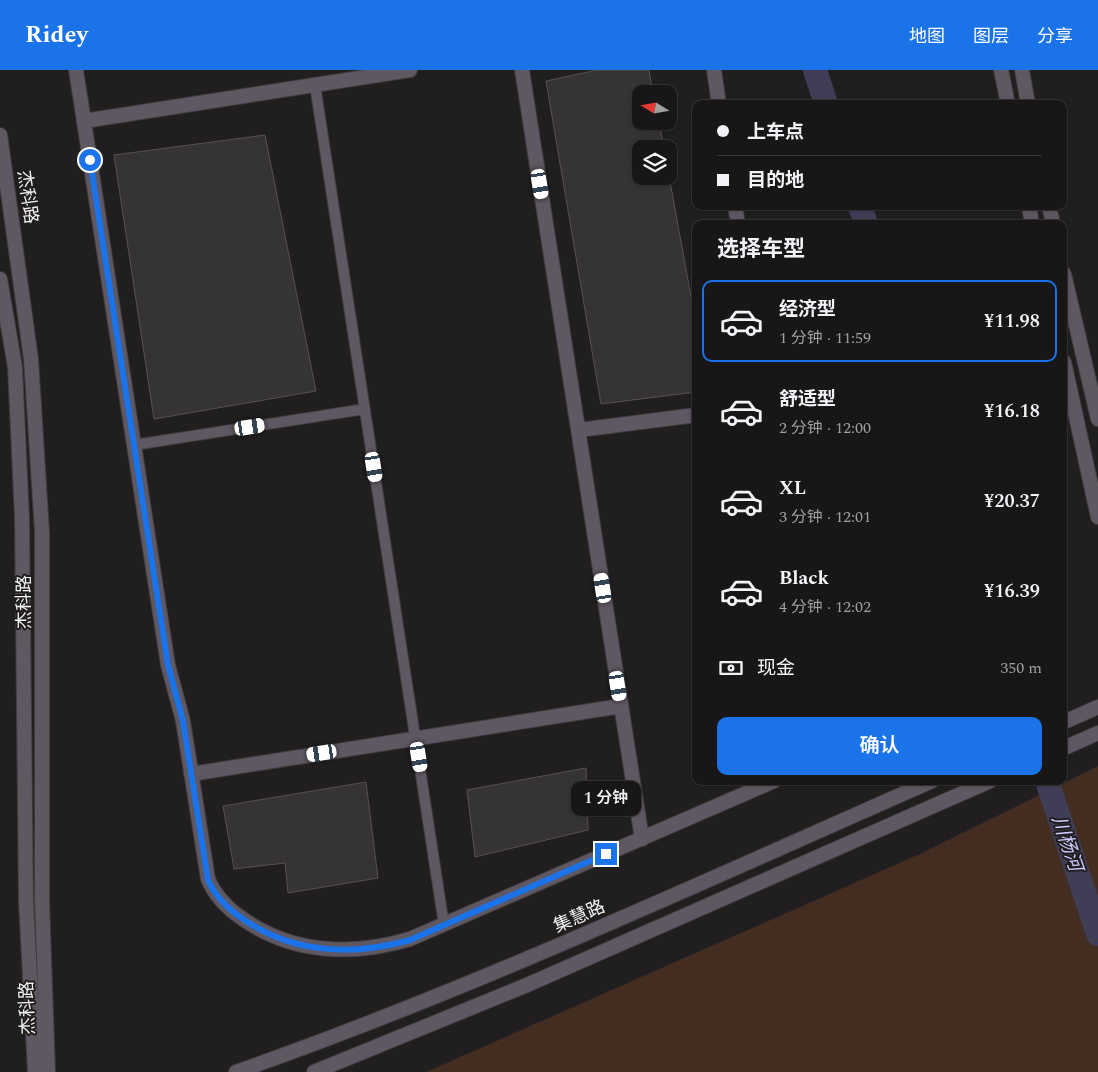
<!DOCTYPE html>
<html lang="zh">
<meta charset="utf-8">
<style>
:root{--surface:#191618;--page:#262325;--text:#f1f3f6;--muted:#9f9fa2;--line:#373537;--accent:#1a73e8}
body{margin:0;font-family:Spectral,"Noto Sans SC",serif;background:var(--page);color:var(--text);height:100vh;display:flex;flex-direction:column;font-size:19px;white-space:nowrap}
*{box-sizing:border-box;margin:0}
p{font-size:16px;color:var(--muted)}
.icon{flex:none;width:28px;height:28px;fill:none;stroke:currentColor;stroke-width:2;stroke-linecap:round;stroke-linejoin:round}
.map{position:relative;flex:1;overflow:hidden}
.details{position:absolute;left:692px;top:150px;width:375px;height:565px;display:flex;flex-direction:column;background:var(--surface);border-radius:10px;box-shadow:0 1px 4px #0004,0 0 0 1px var(--line)}
.details>*{flex:none}
.hud{position:absolute;left:692px;top:30px;width:375px;height:110px;border-radius:10px;box-shadow:0 1px 4px #0004,0 0 0 1px var(--line);display:grid;align-content:center;height:110px;padding:0 25px;background:var(--surface)}
.needle{width:32px;rotate:281deg}
.controls{position:absolute;left:632px;top:15px;display:grid;gap:10px}
.controls a{display:grid;place-items:center;width:45px;height:45px;border-radius:10px;background:var(--surface);box-shadow:0 1px 4px #0004,0 0 0 1px var(--line);font-size:25px}
.end{position:absolute;width:22px;height:22px;margin:-11px;border:6px solid #1a73e8;background:#fff;box-shadow:0 0 0 2px #fff}
.from{border-radius:50%}
.bubble{position:absolute;height:35px;border-radius:10px;background:var(--surface);box-shadow:0 1px 4px #0004,0 0 0 1px var(--line);font-size:16px;font-weight:600;line-height:35px;text-align:center}
.car{position:absolute;width:15px;height:30px;margin:-15px -8px;border-radius:6px;box-shadow:0 0 4px 1px #0007;background:linear-gradient(#fff 24%,#345 0 40%,#fff 0 76%,#345 0 86%,#fff 0)}
.hud b{display:flex;align-items:center;gap:18px;height:48px;font-size:19px}
.hud b+b{border-top:1px solid var(--line)}
.hud i{width:12px;height:12px;background:var(--text)}
ul{padding:0;list-style:none}
li{display:flex;align-items:center;gap:15px;height:82px;margin:0 10px 8px;padding:0 15px;border:2px solid transparent;border-radius:10px}
li div{flex:1}
li b{display:block;font-size:19px}
li em{font-style:normal;font-weight:600}
li.selected{border-color:var(--accent)}
li>.icon{width:45px;height:45px;stroke-width:1.5}
h2{padding:0 25px;font-size:22px;line-height:60px}
.pay{display:flex;align-items:center;gap:12px;height:55px;padding:0 25px;font-size:19px}
.pay p{margin-inline-start:auto}
.cta{display:flex;gap:10px;margin-top:auto;padding:10px 25px}
.cta a{flex:1;height:58px;border-radius:10px;background:var(--accent);color:#fff;font-size:20px;font-weight:600;line-height:58px;text-align:center}
header{display:flex;align-items:center;gap:30px;box-sizing:border-box;height:70px;padding:0 25px;background:var(--accent);color:#fff}
header strong{font-size:24px}
nav{display:flex;gap:28px;margin-inline-start:auto;font-size:18px}
.map>svg:first-child{display:block}
.green{fill:#432d20}
.lines{fill:none;stroke-linecap:round;stroke-linejoin:round}
.canal{stroke:#413d57;stroke-width:24}
.building{fill:#363333;stroke:#565252}
.service-casing{stroke:#3e3c3d;stroke-width:12}
.minor-casing{stroke:#3e3c3d;stroke-width:16}
.tertiary-casing{stroke:#3e3c3d;stroke-width:16}
.service{stroke:#5f5761;stroke-width:10}
.minor{stroke:#5f5761;stroke-width:14}
.tertiary{stroke:#5f5761;stroke-width:14}
.route{stroke:#1a73e8;stroke-width:6}
.labels{text-anchor:middle;stroke-width:4;stroke-linejoin:round;paint-order:stroke}
.street-label{font-size:18px;fill:#f3f1f1;stroke:#211e20}
.water-label{font-size:19px;font-style:italic;fill:#cfc8fd;stroke:#211e20}
</style>
<header>
<strong>Ridey</strong>
<nav><a>地图</a><a>图层</a><a>分享</a></nav>
</header>
<div class="map">
<svg width="1098" height="1002" viewBox="0 0 1098 1002">
<rect width="100%" height="100%" fill="#211e20"/>
<path class="green" d="M 1098,696 L 1098,1002 L 426,1002 L 922,783 Z"/>
<g class="lines">
<path class="canal" d="M 815,0 L 826,34
M 860,136 L 866,154
M 1047,711 L 1098,864"/>
</g>
<path class="building" d="M 597,0 L 649,0 L 653,24 L 641,24 L 641,51 L 659,51 L 664,79 L 641,79 L 641,106 L 669,106 L 696,254 L 696,322 L 601,334 L 546,11 Z
M 265,65 L 316,321 L 154,349 L 114,85 Z
M 586,698 L 588,760 L 475,787 L 467,720 Z
M 366,712 L 378,808 L 288,823 L 285,793 L 234,799 L 223,736 Z"/>
<g class="lines">
<g class="service-casing">
<path id="service" d="M 315,15 L 444,855
M 134,375 L 365,339"/>
</g>
<g class="minor-casing">
<path id="minor" d="M 76,0 L 168,595 L 183,651 L 208,809 C 215,826 228,839 243,849 C 293,884 353,886 410,869 L 774,711
M 522,0 L 642,769
M 714,0 L 719,34
M 84,51 L 410,0
M 0,65 L 31,289 L 42,462 L 42,831 L 48,1002
M 735,136 L 738,154
M 0,209 L 15,297 L 22,448 L 26,832 L 35,1002
M 579,360 L 696,345
M 1064,652 L 1098,637
M 1064,678 L 1098,663
M 191,704 L 621,636
M 236,1002 C 473,919 702,812 932,711
M 314,1002 L 527,915 L 990,711"/>
</g>
<g class="tertiary-casing">
<path id="tertiary" d="M 1001,0 L 1008,34
M 1022,0 L 1028,34
M 1029,136 L 1032,154
M 1049,136 L 1053,154
M 1064,204 L 1098,349
M 1064,292 L 1098,447"/>
</g>
<use href="#service" class="service"/>
<use href="#minor" class="minor"/>
<use href="#tertiary" class="tertiary"/>
</g>
<g class="lines">
<path class="route" d="M 90,90 L 168,595 L 183,651 L 208,810 C 215,826 228,839 243,849 C 293,884 353,886 410,870 L 606,784"/>
</g>
<g class="labels">
<g class="street-label">
<text transform="translate(28 127) rotate(82)" y="6">杰科路</text>
<text transform="translate(24 532) rotate(-90)" y="6">杰科路</text>
<text transform="translate(579 846) rotate(-24)" y="6">集慧路</text>
<text transform="translate(27 938) rotate(-92)" y="6">杰科路</text>
</g>
<g class="water-label">
<text transform="translate(1068 773) rotate(71)" y="7">川杨河</text>
</g>
</g>
</svg>
<div class="controls">
<a><svg class="needle" viewBox="-14 -14 28 28"><path d="M0-13l5 13h-10z" fill="#e53935"/><path d="M0 13l5-13h-10z" fill="#9f9fa2"/></svg></a>
<a><svg class="icon" aria-label="layers" viewBox="0 0 24 24"><path d="M12 4l9 5-9 5-9-5zM3 14l9 5 9-5"/></svg></a>
</div>
<i class="end from" style="left:90px;top:90px"></i>
<i class="end" style="left:606px;top:784px"></i>
<div class="bubble" style="left:571px;top:711px;width:70px">1 分钟</div>
<i class="car" style="left:540px;top:114px;rotate:171deg"></i>
<i class="car" style="left:250px;top:357px;rotate:81deg"></i>
<i class="car" style="left:374px;top:397px;rotate:171deg"></i>
<i class="car" style="left:603px;top:518px;rotate:351deg"></i>
<i class="car" style="left:618px;top:616px;rotate:171deg"></i>
<i class="car" style="left:322px;top:683px;rotate:261deg"></i>
<i class="car" style="left:419px;top:687px;rotate:171deg"></i>
<div class="hud">
<b><i class="from"></i>上车点</b>
<b><i></i>目的地</b>
</div>
<section class="details">
<h2>选择车型</h2>
<ul>
<li class="selected"><svg class="icon" aria-label="car" viewBox="0 0 24 24"><path d="M5 17H2v-5l4-1 3-4h7l3 4 3 1v5h-3M9 17h6M6 11h13"/><circle cx="7" cy="17" r="2"/><circle cx="17" cy="17" r="2"/></svg><div><b>经济型</b><p>1 分钟 · 11:59</p></div><em>¥11.98</em></li>
<li><svg class="icon" aria-label="car" viewBox="0 0 24 24"><path d="M5 17H2v-5l4-1 3-4h7l3 4 3 1v5h-3M9 17h6M6 11h13"/><circle cx="7" cy="17" r="2"/><circle cx="17" cy="17" r="2"/></svg><div><b>舒适型</b><p>2 分钟 · 12:00</p></div><em>¥16.18</em></li>
<li><svg class="icon" aria-label="car" viewBox="0 0 24 24"><path d="M5 17H2v-5l4-1 3-4h7l3 4 3 1v5h-3M9 17h6M6 11h13"/><circle cx="7" cy="17" r="2"/><circle cx="17" cy="17" r="2"/></svg><div><b>XL</b><p>3 分钟 · 12:01</p></div><em>¥20.37</em></li>
<li><svg class="icon" aria-label="car" viewBox="0 0 24 24"><path d="M5 17H2v-5l4-1 3-4h7l3 4 3 1v5h-3M9 17h6M6 11h13"/><circle cx="7" cy="17" r="2"/><circle cx="17" cy="17" r="2"/></svg><div><b>Black</b><p>4 分钟 · 12:02</p></div><em>¥16.39</em></li>
</ul>
<div class="pay"><svg class="icon" aria-label="cash" viewBox="0 0 24 24"><path d="M3 7h18v10H3z"/><circle cx="12" cy="12" r="2"/></svg>现金<p>350 m</p></div>
<div class="cta"><a>确认</a></div>
</section>
</div>
